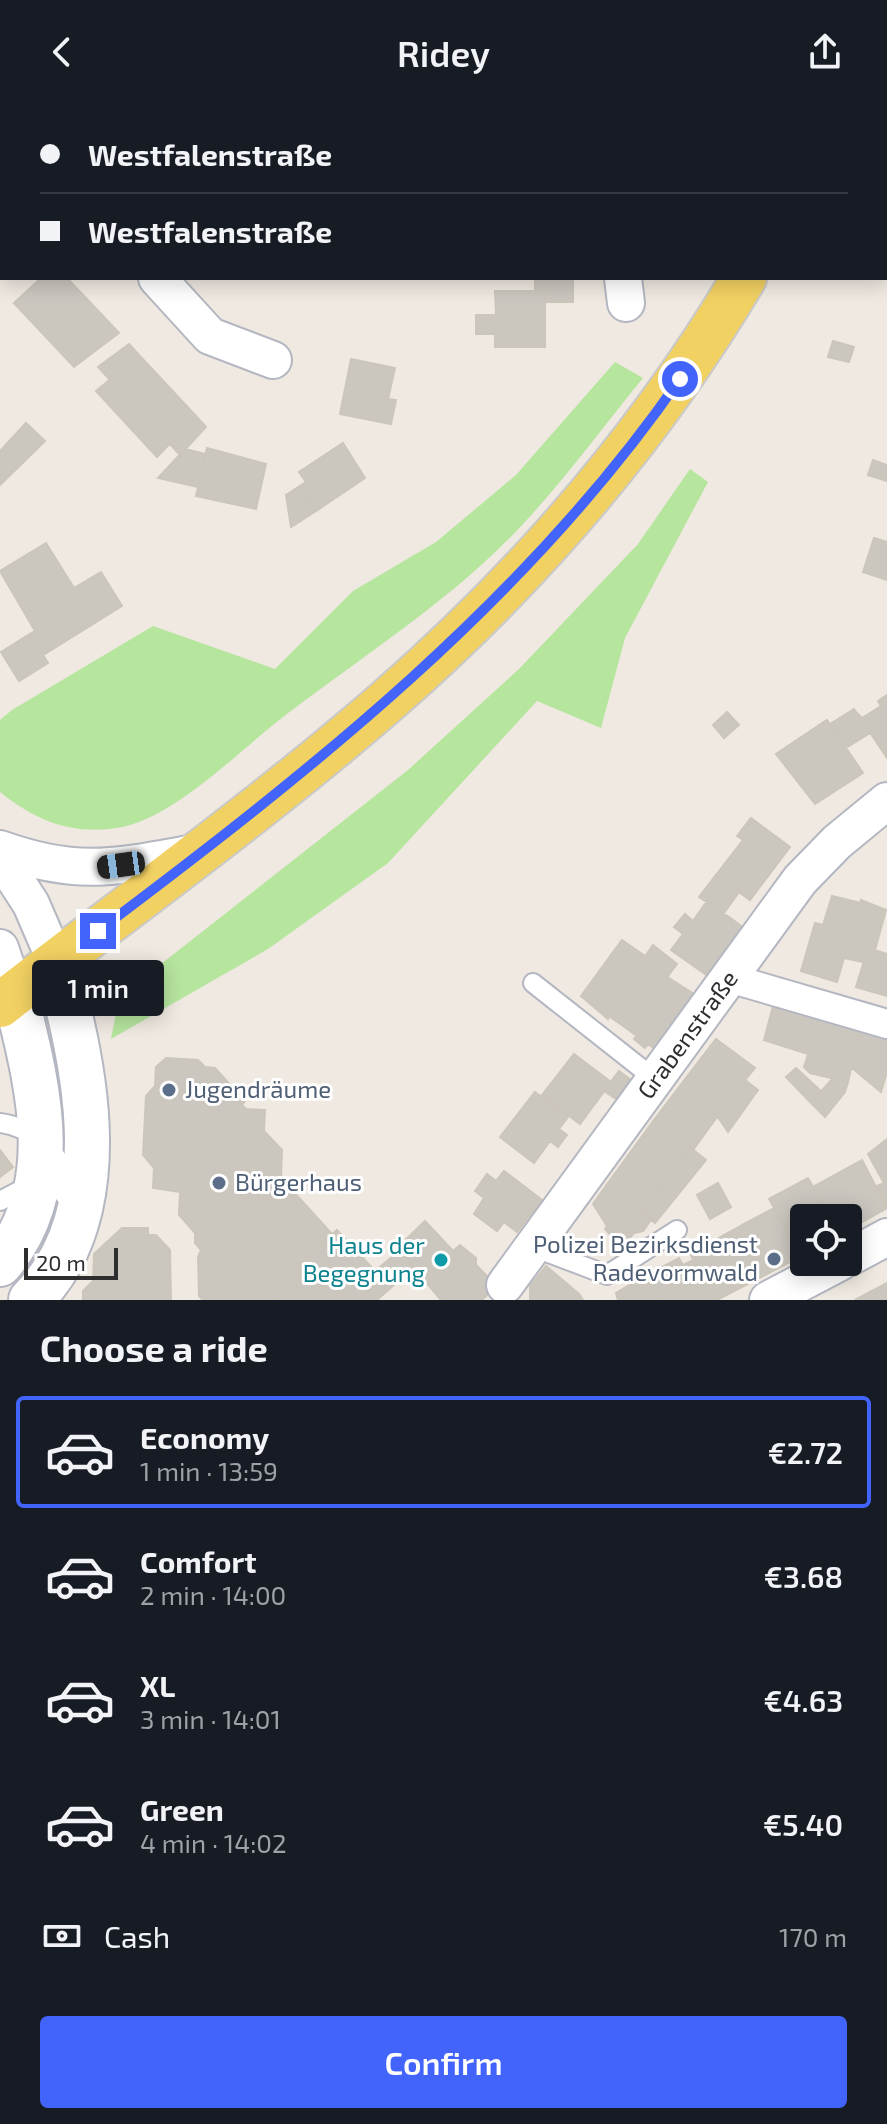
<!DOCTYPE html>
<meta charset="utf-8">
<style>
:root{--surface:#171b24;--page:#20242c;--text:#f1f3f6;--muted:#9ea1a6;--line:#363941;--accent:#4264fb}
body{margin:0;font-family:"Exo 2",sans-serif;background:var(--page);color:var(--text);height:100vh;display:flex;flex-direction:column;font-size:30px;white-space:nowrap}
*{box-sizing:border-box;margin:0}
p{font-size:26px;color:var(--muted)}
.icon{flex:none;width:44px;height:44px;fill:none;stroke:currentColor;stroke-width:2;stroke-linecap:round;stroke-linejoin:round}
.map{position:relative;height:1196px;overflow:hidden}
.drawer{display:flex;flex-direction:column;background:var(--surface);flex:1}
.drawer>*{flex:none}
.top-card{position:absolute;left:0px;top:0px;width:888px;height:176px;box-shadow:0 4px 20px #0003;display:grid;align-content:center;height:176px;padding:0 40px;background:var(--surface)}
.controls{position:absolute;left:790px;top:1100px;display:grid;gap:16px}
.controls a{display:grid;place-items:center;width:72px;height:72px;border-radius:8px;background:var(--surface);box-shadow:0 4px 20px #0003;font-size:40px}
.scale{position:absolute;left:24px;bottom:20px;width:94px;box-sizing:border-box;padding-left:8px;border:4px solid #2e2e2e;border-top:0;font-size:22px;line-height:28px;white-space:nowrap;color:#2e2e2e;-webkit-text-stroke:6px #fff;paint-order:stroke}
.end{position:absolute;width:36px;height:36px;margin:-18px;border:10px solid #4264fb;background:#fff;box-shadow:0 0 0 4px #fff}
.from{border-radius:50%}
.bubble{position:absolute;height:56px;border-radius:8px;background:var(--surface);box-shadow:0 4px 20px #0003;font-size:26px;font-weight:600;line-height:56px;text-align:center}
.car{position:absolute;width:24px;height:48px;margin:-24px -12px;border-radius:10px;box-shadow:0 0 6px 2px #0007;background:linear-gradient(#222 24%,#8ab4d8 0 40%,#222 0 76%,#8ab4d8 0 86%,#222 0)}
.top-card b{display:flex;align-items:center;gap:28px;height:76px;font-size:30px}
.top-card b+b{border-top:2px solid var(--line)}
.top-card i{width:20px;height:20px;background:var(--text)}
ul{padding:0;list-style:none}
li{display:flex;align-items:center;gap:24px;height:112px;margin:0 16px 12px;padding:0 24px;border:4px solid transparent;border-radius:8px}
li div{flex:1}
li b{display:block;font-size:30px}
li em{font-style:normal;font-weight:600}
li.on{border-color:var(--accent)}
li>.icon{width:72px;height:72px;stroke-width:1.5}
h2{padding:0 40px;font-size:36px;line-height:96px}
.pay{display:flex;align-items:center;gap:20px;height:88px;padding:0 40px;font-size:30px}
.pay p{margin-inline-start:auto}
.cta{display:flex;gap:16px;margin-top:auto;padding:16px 40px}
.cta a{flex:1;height:92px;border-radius:8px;background:var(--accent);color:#fff;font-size:32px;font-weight:600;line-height:92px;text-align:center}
header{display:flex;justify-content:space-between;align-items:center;height:104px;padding:0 40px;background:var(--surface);font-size:36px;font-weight:600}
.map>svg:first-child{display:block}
.green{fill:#b6e59e}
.building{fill:#cbc7bf;stroke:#cbc5ba;stroke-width:2}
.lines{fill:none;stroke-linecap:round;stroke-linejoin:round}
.service-casing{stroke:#b4b7c1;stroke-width:22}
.pedestrian-casing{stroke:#b4b7c1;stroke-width:32}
.minor-casing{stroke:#b4b7c1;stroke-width:40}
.tertiary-casing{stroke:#b4b7c1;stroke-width:48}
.primary-casing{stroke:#c9c9c9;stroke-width:48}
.service{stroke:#fff;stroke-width:18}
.pedestrian{stroke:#fff;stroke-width:28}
.minor{stroke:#fff;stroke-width:36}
.tertiary{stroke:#fff;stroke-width:44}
.primary{stroke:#f2d163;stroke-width:44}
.route{stroke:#4264fb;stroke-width:10}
.service-dot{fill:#5c6f8a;stroke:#fff;stroke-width:3}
.culture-dot{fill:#0f9aa8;stroke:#fff;stroke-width:3}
.labels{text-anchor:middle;stroke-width:6;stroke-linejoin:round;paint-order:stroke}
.street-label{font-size:24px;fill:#2e2e2e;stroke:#fff}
.service-label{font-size:24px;fill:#4e5e75;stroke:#fff;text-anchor:start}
.culture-label{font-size:24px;fill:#0d838f;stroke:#fff;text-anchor:end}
</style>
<header><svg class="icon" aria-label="back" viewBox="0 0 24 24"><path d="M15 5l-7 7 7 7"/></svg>Ridey<svg class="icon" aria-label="share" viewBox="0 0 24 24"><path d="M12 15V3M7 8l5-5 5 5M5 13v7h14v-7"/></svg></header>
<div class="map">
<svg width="887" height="1196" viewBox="0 0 887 1196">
<rect width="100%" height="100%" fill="#efe9e1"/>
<path class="green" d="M 615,258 L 643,274 C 603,323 566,374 523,420 C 450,499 357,555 273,621 C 232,654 170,716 117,724 C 72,731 36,717 0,688 L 0,616 L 12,606 L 153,522 L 275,565 L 353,487 L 436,438 L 516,371 Z
M 690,365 L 708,378 L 625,534 L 601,624 L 537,597 L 388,759 L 268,845 L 111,935 L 119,893 L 408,666 L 519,565 L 638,440 Z"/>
<path class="building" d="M 41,174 L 67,174 L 119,229 L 74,263 L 14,199 Z
M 535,174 L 573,174 L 573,198 L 546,198 L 546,187 L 535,187 Z
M 495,187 L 545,187 L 545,243 L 495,243 L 495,230 L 476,230 L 476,211 L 496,211 Z
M 833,237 L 854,243 L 849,258 L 828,253 Z
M 129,240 L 139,251 L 109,275 L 98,263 Z
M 139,251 L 196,312 L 157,353 L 96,287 Z
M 351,255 L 395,264 L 388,295 L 396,296 L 391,320 L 340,310 Z
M 196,312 L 206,323 L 180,351 L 170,340 Z
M 26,319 L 45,337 L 0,381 L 0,347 Z
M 343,339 L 365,374 L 316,407 L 300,382 L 306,378 L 299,368 Z
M 207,344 L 266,360 L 256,405 L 196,392 Z
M 185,345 L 205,350 L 198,383 L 158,374 Z
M 873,356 L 887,361 L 887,377 L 868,371 Z
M 300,382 L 316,407 L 291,423 L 286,391 Z
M 874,434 L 887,438 L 887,476 L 863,468 Z
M 46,439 L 74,484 L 101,468 L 122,502 L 43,551 L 30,530 L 35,527 L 0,467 Z
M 30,530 L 48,559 L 19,577 L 1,548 Z
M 887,591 L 887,654 L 857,609 L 862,614 L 881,602 L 878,597 Z
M 854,605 L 870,629 L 846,644 L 830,620 Z
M 727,608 L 739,621 L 724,634 L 713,621 Z
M 827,616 L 863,669 L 815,700 L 776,650 Z
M 751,714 L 790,743 L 750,796 L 716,771 L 743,736 L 737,732 Z
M 716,771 L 739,788 L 724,809 L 699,793 Z
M 832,792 L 861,799 L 861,796 L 886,806 L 875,846 L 868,844 L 863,858 L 844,854 L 837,878 L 801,867 L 815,819 L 823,821 Z
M 707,797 L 744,824 L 708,872 L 671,846 L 683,830 L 674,823 L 685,810 L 693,817 Z
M 622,836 L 645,852 L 642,857 L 694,890 L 655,945 L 648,940 L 645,944 L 634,935 L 637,932 L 609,912 L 608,915 L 581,892 Z
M 653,841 L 677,860 L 668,872 L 642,857 Z
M 868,844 L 887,850 L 887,892 L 856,883 Z
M 773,902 L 818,915 L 808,950 L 764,936 Z
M 818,915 L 862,927 L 850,969 L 806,957 Z
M 862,927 L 887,934 L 887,968 L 881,988 L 852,964 Z
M 716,935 L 755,964 L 745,976 L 758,986 L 728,1028 L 689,970 Z
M 574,950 L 611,978 L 580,1020 L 542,991 Z
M 166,954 L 198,956 L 205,963 L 215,964 L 245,997 L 242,1001 L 246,1005 L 265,1006 L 264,1027 L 282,1046 L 281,1074 L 332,1130 L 281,1176 L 280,1196 L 203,1196 L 199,1192 L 198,1153 L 201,1146 L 195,1139 L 195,1129 L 179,1111 L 180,1088 L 153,1084 L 154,1064 L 143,1051 L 146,992 L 155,982 L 156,963 Z
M 806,957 L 850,969 L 848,978 L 810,969 L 804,963 Z
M 796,964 L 821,987 L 811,999 L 786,973 Z
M 619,967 L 631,976 L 616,995 L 604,987 Z
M 689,970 L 717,1013 L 693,1046 L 654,1016 Z
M 832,975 L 848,978 L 845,988 L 825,1013 L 811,999 Z
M 535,988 L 568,1013 L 559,1025 L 567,1031 L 558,1043 L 550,1037 L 534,1059 L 500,1033 Z
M 654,1016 L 691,1044 L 643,1108 L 608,1079 Z
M 887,1035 L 887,1101 L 877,1082 L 884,1079 L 868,1050 Z
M 691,1044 L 706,1056 L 655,1119 L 643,1108 Z
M 0,1046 L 13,1063 L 0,1073 Z
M 862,1056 L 887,1104 L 848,1126 L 848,1114 L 831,1114 L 813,1083 Z
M 504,1067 L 542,1096 L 517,1128 L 504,1118 L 497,1127 L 474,1110 L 484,1094 L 475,1087 L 487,1070 L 496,1077 Z
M 808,1074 L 831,1114 L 804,1114 L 804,1150 L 801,1152 L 769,1095 Z
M 608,1079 L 651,1116 L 643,1127 L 634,1129 L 622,1145 L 605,1125 L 607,1122 L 593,1100 Z
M 718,1079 L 731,1103 L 710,1115 L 697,1091 Z
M 774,1104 L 801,1152 L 769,1169 L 742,1121 Z
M 425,1117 L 453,1147 L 460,1141 L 476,1154 L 476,1161 L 497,1182 L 482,1196 L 441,1196 L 397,1144 Z
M 742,1121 L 769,1169 L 717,1196 L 690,1150 Z
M 122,1124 L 148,1124 L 148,1131 L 156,1131 L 170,1146 L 171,1196 L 83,1196 L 83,1187 L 93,1177 L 94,1150 Z
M 337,1126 L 375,1167 L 399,1147 L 414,1163 L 377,1196 L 280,1196 L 281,1176 Z
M 679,1154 L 683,1161 L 693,1156 L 717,1196 L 658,1196 L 645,1172 Z
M 546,1162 L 579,1190 L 583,1196 L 530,1196 L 530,1182 Z
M 645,1172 L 658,1196 L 618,1196 L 616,1189 Z
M 887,1179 L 887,1196 L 855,1196 Z"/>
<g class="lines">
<g class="service-casing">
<path id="service" d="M 533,879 L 656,976
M 0,1019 C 38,1024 60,1052 74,1085
M 0,1097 L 38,1077 L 59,1084 L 76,1105
M 533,1143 L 607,1171 L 677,1126"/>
</g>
<g class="pedestrian-casing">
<path id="pedestrian" d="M 729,874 L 887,920"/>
</g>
<g class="minor-casing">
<path id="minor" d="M 595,0 L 596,2
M 0,3 L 2,5
M 157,174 L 210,232 L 273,256
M 623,174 L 626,199
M 0,745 C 81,774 119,762 201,748
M 0,752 L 31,800 L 56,858
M 0,844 L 15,889
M 848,1154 L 887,1133
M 505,1181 L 800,776 L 837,738 L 887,697
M 768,1196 L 840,1158"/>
</g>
<g class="tertiary-casing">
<path id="tertiary" d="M 0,1160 C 66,1081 37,980 15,889
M 31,1196 C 117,1110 86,962 56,858"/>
</g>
<g class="primary-casing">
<path id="primary" d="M 843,2 L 844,0
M 0,901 C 129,801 263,705 386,598 C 526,476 649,334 744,174"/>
</g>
<use href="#service" class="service"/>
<use href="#pedestrian" class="pedestrian"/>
<use href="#minor" class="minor"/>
<use href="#tertiary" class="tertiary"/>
<use href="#primary" class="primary"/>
</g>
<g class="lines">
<path class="route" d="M 98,827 C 312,666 526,497 680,275"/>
</g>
<g class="service-dot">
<circle cx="169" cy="986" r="8"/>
<circle cx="219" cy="1079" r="8"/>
<circle cx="774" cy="1155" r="8"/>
</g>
<circle class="culture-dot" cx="441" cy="1156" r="8"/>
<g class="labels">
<g class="street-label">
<text transform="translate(688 931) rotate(-54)" y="8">Grabenstraße</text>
</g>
<g class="service-label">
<text x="185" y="994">Jugendräume</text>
<text x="235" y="1087">Bürgerhaus</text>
<text x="758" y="1149" text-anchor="end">Polizei Bezirksdienst<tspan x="758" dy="28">Radevormwald</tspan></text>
</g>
<g class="culture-label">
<text x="425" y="1150">Haus der<tspan x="425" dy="28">Begegnung</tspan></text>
</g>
</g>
</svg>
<div class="controls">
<a><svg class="icon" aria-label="locate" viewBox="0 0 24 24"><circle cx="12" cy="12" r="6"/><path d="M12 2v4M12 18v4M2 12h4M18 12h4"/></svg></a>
</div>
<div class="scale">20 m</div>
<i class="end from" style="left:680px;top:275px"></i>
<i class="end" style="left:98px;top:827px"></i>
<div class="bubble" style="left:32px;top:856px;width:132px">1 min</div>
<i class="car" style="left:121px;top:761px;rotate:262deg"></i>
<div class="top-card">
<b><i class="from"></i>Westfalenstraße</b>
<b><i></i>Westfalenstraße</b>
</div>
</div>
<section class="drawer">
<h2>Choose a ride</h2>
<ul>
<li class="on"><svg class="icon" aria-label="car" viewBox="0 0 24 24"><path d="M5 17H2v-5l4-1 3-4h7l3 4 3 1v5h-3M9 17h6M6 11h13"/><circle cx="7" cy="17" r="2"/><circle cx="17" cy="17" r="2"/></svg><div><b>Economy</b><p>1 min · 13:59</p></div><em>€2.72</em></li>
<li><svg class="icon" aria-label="car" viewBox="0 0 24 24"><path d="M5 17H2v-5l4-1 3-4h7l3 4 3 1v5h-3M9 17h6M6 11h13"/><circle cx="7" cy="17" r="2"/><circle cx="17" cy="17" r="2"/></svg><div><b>Comfort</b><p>2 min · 14:00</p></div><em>€3.68</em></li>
<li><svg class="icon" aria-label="car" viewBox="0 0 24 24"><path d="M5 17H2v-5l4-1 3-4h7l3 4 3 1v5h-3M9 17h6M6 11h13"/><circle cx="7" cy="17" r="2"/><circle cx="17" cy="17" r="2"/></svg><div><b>XL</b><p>3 min · 14:01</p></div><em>€4.63</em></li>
<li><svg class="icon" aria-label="car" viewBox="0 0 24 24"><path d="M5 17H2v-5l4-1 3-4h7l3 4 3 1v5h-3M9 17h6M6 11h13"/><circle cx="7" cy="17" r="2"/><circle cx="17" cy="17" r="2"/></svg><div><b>Green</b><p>4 min · 14:02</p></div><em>€5.40</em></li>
</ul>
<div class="pay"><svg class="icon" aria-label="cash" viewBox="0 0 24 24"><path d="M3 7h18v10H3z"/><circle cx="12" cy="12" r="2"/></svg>Cash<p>170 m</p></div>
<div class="cta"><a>Confirm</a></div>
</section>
